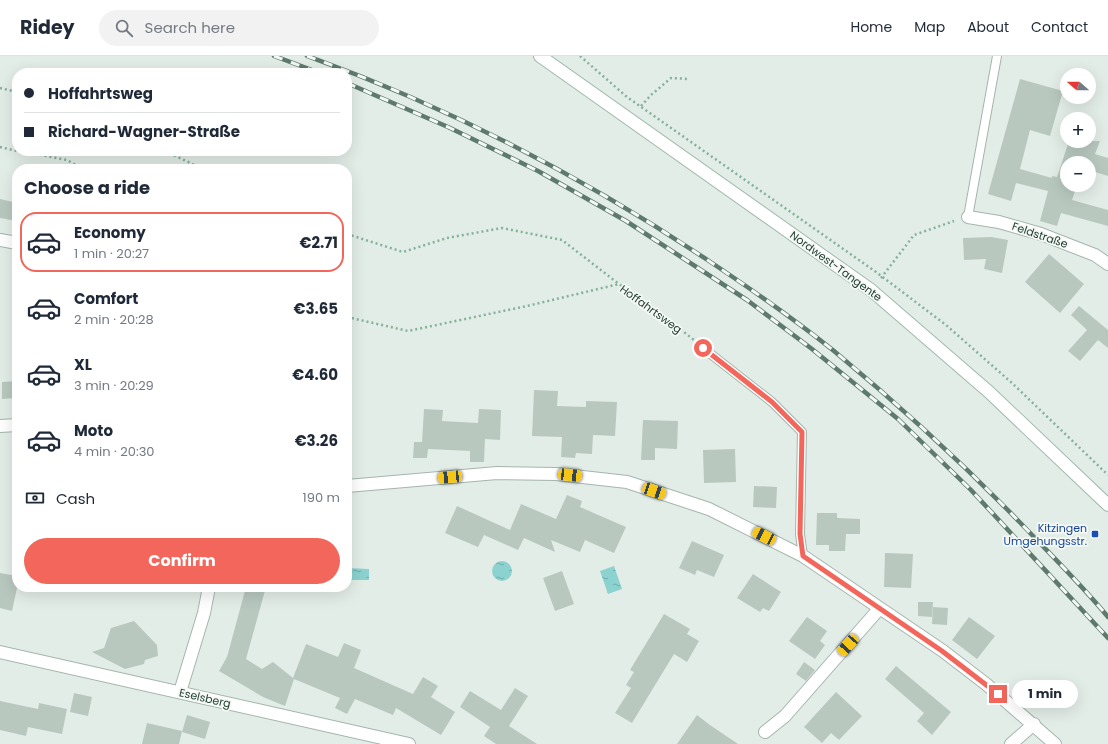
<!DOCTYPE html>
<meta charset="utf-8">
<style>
:root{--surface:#fff;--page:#f2f2f3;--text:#1f2937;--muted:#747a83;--line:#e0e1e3;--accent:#f2665b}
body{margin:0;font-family:Poppins,sans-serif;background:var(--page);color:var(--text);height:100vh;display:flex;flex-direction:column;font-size:15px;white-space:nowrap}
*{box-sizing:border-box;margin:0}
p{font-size:13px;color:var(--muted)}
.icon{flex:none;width:22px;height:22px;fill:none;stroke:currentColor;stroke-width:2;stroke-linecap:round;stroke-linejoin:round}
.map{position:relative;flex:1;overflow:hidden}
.drawer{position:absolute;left:12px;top:108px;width:340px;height:428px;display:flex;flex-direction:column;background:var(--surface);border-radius:16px;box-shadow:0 4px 16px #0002}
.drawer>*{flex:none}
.banner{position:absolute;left:12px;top:12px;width:340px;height:88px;border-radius:16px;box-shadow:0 4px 16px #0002;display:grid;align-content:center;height:88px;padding:0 12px;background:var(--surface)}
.needle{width:26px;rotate:290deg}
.controls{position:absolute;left:1060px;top:12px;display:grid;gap:8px}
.controls a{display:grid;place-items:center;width:36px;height:36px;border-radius:50%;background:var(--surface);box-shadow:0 4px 16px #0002;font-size:20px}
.end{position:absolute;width:18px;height:18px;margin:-9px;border:5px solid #f2665b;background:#fff;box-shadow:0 0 0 2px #fff}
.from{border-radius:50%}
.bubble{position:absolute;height:28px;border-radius:14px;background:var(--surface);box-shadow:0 4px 16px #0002;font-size:13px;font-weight:700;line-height:28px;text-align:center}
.car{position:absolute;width:12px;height:24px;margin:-12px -6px;border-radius:5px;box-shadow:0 0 3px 1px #0007;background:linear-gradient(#f5c518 24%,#345 0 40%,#f5c518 0 76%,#345 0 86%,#f5c518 0)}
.banner b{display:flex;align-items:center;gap:14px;height:38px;font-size:15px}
.banner b+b{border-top:1px solid var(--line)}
.banner i{width:10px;height:10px;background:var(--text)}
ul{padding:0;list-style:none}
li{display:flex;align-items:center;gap:12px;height:60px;margin:0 8px 6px;padding:0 4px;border:2px solid transparent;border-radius:16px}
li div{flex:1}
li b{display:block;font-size:15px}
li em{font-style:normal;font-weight:700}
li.selected{border-color:var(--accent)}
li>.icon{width:36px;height:36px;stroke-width:1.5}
h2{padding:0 12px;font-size:18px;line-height:48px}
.pay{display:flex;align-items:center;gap:10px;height:44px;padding:0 12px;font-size:15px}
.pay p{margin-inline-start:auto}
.cta{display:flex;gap:8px;margin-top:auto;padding:8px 12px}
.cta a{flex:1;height:46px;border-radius:24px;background:var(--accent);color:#fff;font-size:16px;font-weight:700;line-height:46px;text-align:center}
header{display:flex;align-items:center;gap:24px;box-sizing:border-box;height:56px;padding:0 20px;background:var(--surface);border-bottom:1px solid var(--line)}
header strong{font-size:19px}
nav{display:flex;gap:22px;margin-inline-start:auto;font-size:14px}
.search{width:280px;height:36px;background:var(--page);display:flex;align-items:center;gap:10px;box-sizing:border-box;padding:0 14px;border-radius:22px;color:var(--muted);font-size:15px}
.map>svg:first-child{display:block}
.water{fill:url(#water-ripples)}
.building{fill:#b8c8bf}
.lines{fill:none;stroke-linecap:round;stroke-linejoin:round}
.lane-casing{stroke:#a5b5ad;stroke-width:10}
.street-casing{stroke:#a5b5ad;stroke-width:14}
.secondary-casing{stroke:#a1b9ad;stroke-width:14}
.path{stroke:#83b19a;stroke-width:2.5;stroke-dasharray:2 3;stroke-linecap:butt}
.lane{stroke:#fff;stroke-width:8}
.street{stroke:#fff;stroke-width:12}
.secondary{stroke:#fff;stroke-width:12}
.rail-casing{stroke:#5d7a6d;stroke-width:4.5}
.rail{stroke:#f4f9f5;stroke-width:3;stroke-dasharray:9;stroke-linecap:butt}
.route{stroke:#f2665b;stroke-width:5}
.transit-dot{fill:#1a4fb4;stroke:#f4f9f5;stroke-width:1.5}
.labels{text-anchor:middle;stroke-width:3.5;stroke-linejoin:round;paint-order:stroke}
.street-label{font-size:11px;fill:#223e32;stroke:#f4f9f5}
.transit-label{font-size:11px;fill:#164399;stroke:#f4f9f5;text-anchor:end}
</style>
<header>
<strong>Ridey</strong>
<div class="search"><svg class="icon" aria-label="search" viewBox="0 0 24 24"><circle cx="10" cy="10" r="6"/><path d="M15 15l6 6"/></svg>Search here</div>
<nav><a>Home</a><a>Map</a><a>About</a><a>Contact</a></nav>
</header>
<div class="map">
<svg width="1108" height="688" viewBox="0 0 1108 688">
<defs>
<pattern id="water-ripples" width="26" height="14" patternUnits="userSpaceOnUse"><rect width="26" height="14" fill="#8bd2d1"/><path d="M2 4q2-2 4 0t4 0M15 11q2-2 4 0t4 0" fill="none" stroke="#71acaa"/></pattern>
</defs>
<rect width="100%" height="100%" fill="#e3ede7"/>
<path class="water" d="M492 515a10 10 0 1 1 20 0a10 10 0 1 1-20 0Z
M 614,510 L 622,533 L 608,538 L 600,515 Z
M 347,512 L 369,513 L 369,524 L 347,524 Z"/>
<path class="building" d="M 1020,23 L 1063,35 L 1050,80 L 1030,74 L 1020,113 L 1052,122 L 1052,120 L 1057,121 L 1069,85 L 1100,85 L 1095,98 L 1108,102 L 1108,120 L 1089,114 L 1089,107 L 1067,107 L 1067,129 L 1077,129 L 1072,144 L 1108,154 L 1108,170 L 1061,157 L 1057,170 L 1040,165 L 1048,135 L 1016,127 L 1011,145 L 988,138 Z
M 0,143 L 17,147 L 17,165 L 0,162 Z
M 991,181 L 1008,184 L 1002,217 L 984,213 L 986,203 L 964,204 L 963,182 Z
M 1049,198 L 1084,228 L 1060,257 L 1025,226 Z
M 1079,250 L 1108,274 L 1108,292 L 1098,284 L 1080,305 L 1068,295 L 1087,274 L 1071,259 Z
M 17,325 L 17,342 L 2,343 L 2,326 Z
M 534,334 L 558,335 L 557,350 L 586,351 L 586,345 L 617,346 L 615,380 L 593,379 L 592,398 L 576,397 L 575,402 L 561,401 L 562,381 L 532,380 Z
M 424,353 L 443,354 L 442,365 L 478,367 L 479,353 L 501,354 L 500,384 L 485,383 L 484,406 L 470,406 L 470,395 L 428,393 L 427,402 L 413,402 L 414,386 L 422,386 Z
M 643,364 L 678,365 L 677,393 L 655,392 L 655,404 L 641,404 Z
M 735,393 L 736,426 L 704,427 L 703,394 Z
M 754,430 L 777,431 L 776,452 L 753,451 Z
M 567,439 L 582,445 L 580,451 L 626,471 L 614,497 L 585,484 L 580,496 L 551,484 L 555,496 L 524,482 L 518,494 L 484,479 L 478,491 L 445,477 L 457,450 L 510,474 L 521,448 L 556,463 Z
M 817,457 L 837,457 L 837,462 L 860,463 L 860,478 L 846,478 L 845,495 L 829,495 L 829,489 L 816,489 Z
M 692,485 L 724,499 L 714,521 L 697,514 L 695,519 L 679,512 Z
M 885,497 L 913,498 L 911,532 L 884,531 Z
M 562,515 L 574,548 L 555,555 L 543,522 Z
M 0,517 L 17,520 L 17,532 L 12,555 L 0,552 Z
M 753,518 L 781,536 L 769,555 L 763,552 L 760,556 L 737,542 Z
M 246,531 L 266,531 L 246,603 L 262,613 L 273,606 L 293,622 L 306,588 L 338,601 L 344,587 L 361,594 L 354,612 L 413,638 L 423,621 L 438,630 L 431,641 L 455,656 L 441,679 L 396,652 L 393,659 L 355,643 L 347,658 L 335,652 L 340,642 L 294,623 L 285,650 L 263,641 L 219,615 L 227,601 Z
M 918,546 L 933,546 L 932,561 L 918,560 Z
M 933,551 L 948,552 L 947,569 L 932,568 Z
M 664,558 L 690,573 L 687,578 L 699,585 L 687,606 L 674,598 L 632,667 L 615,657 L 631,632 L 626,629 L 634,616 L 630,614 Z
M 807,561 L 827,575 L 820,585 L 825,589 L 815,603 L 789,585 Z
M 969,561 L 995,580 L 977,603 L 952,584 Z
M 134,565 L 157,589 L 158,600 L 145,604 L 144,608 L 125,613 L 92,596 L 104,592 L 111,572 Z
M 804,606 L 815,614 L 806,625 L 796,618 Z
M 896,610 L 951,656 L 932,679 L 917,665 L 924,657 L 885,623 Z
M 515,632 L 528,640 L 509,670 L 537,688 L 496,688 L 484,680 L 490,671 L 460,651 L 470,635 L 501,654 Z
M 836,636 L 862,660 L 839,684 L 831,677 L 822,687 L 804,671 Z
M 74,637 L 92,641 L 88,660 L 70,656 Z
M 0,645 L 38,653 L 39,647 L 67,653 L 62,678 L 28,671 L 26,680 L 0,674 Z
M 187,659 L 210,666 L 205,683 L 182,676 Z
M 697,659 L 710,669 L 738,688 L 677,688 Z
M 147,667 L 182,675 L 179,688 L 142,688 Z"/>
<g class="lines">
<g class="lane-casing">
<path id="lane" d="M 968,161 L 997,0
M 703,292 L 772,346 L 802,376 L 800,478 L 803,500"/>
</g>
<g class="street-casing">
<path id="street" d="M 968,161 L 999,166 L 1041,178 L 1095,199 L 1108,208
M 0,184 L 17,187
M 0,370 L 17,369
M 347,430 L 497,417 L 556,418 L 627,426 L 709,453 L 803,500 L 943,595 L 986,628 L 1055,688
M 0,596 L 409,688
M 180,636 L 204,557 L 209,531
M 765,676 L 785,660 L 879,553
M 1011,688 L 1034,668"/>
</g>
<g class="secondary-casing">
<path id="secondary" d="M 540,0 L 871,234 L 989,336 L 1108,449"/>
</g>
<path class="path" d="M 580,0 L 627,41 L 876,216 L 946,269 L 1012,327 L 1108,419
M 0,32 L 17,36
M 641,50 L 651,39 L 671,22 L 689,23
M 0,91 L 17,95
M 20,95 L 67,104 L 83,113
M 165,95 L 203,113
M 347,178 L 403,196 L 447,182 L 502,172 L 562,184 L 619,228
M 881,222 L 914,179 L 954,165
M 347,261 L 408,275 L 527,250 L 619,228 L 655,253 L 694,284"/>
<use href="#lane" class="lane"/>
<use href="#street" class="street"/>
<use href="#secondary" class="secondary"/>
<g class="rail-casing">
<path id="rail" d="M 274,0 L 320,17
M 307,0 C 449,51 583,121 709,205 C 751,233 794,263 834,295 C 904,353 971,415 1034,481 C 1059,507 1085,533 1108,561
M 347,27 L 448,71 L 538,115 L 626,165 L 747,244 L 812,293 L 898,363 L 971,434 L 1108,582"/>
</g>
<use href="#rail" class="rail"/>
</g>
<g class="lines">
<path class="route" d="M 703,292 L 772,346 L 802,376 L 800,478 L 803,500 L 942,595 L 998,638"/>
</g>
<rect class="transit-dot" x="1091" y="474" width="8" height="8" rx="2"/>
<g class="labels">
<g class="street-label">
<text transform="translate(1040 179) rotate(19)" y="4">Feldstraße</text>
<text transform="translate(836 210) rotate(36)" y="4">Nordwest-Tangente</text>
<text transform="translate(651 253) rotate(36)" y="4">Hoffahrtsweg</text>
<text transform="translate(205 642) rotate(13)" y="4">Eselsberg</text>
</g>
<g class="transit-label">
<text x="1087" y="476">Kitzingen<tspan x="1087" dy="13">Umgehungsstr.</tspan></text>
</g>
</g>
</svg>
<div class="controls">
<a><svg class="needle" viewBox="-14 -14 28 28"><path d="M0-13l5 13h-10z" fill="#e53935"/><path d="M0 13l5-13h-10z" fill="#747a83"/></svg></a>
<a>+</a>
<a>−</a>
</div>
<i class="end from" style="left:703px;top:292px"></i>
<i class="end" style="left:998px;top:638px"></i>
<div class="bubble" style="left:1012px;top:624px;width:66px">1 min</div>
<i class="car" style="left:570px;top:419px;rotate:96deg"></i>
<i class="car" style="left:450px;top:421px;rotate:265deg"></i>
<i class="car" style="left:654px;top:435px;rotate:109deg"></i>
<i class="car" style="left:764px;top:480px;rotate:296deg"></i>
<i class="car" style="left:848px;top:589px;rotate:222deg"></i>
<div class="banner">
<b><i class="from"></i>Hoffahrtsweg</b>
<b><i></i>Richard-Wagner-Straße</b>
</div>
<section class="drawer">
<h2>Choose a ride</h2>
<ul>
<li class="selected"><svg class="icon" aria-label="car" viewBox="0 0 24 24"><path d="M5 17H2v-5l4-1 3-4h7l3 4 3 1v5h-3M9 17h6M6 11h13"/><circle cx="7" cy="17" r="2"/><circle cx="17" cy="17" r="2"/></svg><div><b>Economy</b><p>1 min · 20:27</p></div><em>€2.71</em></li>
<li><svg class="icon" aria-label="car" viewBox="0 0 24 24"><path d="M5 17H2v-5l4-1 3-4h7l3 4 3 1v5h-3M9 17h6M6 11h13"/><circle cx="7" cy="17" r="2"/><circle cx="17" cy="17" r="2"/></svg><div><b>Comfort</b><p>2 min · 20:28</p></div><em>€3.65</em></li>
<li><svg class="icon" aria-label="car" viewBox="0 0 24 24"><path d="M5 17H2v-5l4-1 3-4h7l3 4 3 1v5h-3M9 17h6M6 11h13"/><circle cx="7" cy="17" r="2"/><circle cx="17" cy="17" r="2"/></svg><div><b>XL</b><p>3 min · 20:29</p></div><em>€4.60</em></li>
<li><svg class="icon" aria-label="car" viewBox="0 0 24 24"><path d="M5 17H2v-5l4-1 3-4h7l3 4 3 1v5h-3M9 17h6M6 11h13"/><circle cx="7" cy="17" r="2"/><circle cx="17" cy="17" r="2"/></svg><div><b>Moto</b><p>4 min · 20:30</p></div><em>€3.26</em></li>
</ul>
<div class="pay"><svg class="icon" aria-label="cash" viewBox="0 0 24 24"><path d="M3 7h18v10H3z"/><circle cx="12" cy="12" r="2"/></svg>Cash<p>190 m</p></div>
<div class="cta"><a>Confirm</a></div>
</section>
</div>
